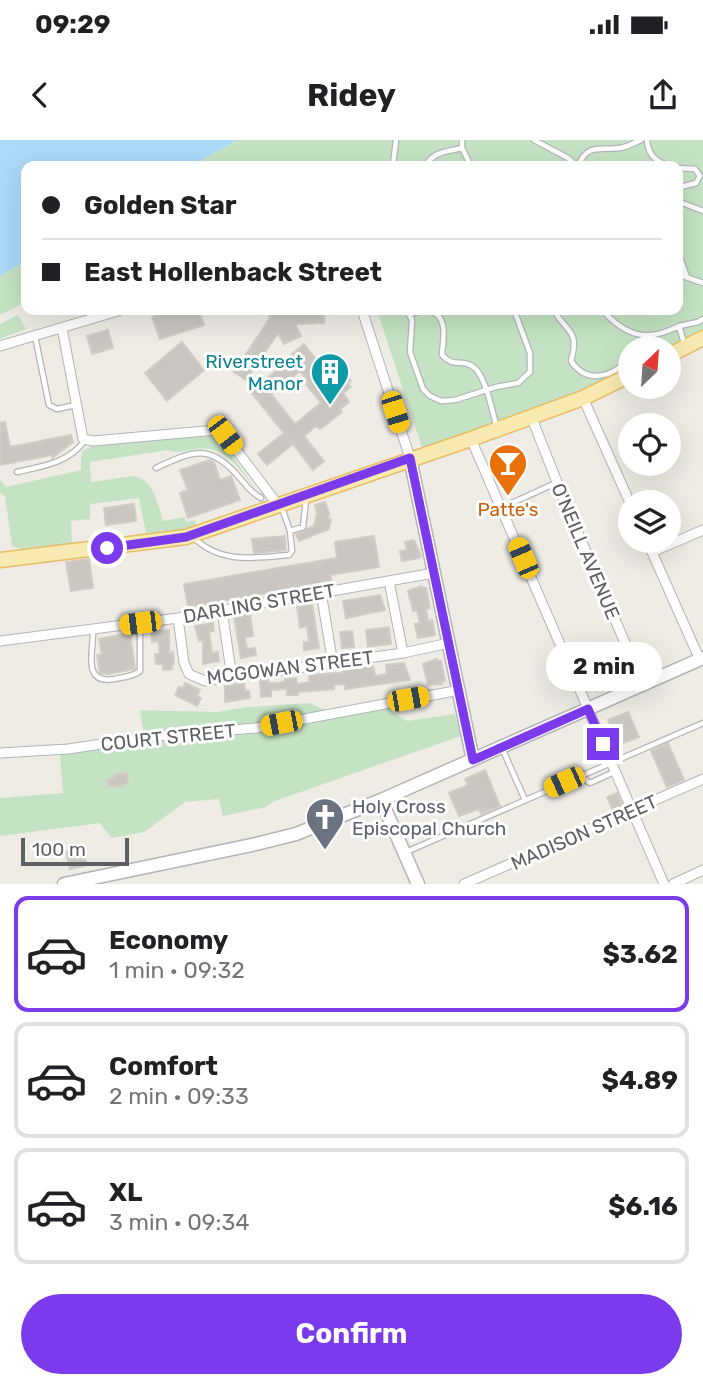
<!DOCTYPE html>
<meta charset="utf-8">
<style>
:root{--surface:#fff;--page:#f2f2f2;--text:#202124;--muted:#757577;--line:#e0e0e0;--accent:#7c3aed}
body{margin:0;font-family:Rubik,sans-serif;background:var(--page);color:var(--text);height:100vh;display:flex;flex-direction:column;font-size:26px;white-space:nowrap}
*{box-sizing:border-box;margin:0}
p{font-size:23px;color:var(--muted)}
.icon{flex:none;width:38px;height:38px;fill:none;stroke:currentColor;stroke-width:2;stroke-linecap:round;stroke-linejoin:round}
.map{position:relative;height:744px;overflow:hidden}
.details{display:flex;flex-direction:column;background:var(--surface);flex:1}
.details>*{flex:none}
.banner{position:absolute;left:21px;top:21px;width:662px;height:154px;border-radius:14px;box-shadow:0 7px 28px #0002;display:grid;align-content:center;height:154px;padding:0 21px;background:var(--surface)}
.needle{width:46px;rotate:25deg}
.buttons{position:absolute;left:618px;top:196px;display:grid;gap:14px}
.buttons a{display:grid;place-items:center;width:63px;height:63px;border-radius:50%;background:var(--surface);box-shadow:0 7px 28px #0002;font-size:35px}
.scale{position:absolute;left:21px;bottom:18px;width:108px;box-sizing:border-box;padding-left:7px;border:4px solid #5d6064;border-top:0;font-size:19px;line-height:24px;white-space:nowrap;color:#5d6064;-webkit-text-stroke:5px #fff;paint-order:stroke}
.end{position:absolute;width:32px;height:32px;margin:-16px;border:9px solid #7c3aed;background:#fff;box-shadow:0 0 0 4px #fff}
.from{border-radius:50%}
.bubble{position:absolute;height:49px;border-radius:24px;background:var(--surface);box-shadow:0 7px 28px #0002;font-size:23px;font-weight:700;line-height:49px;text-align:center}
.car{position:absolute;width:21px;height:42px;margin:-21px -10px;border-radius:9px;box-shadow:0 0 5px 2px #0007;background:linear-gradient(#f5c518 24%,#345 0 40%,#f5c518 0 76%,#345 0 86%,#f5c518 0)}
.banner b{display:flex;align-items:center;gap:24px;height:66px;font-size:26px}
.banner b+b{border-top:2px solid var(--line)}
.banner i{width:18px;height:18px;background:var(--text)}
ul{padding:12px 0 0;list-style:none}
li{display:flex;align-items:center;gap:21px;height:116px;margin:0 14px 10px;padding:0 7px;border:4px solid var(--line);border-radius:14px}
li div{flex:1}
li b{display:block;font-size:26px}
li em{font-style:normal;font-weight:700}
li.selected{border-color:var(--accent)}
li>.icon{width:63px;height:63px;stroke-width:1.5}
.cta{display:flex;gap:14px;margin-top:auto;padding:14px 21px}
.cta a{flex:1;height:80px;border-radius:42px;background:var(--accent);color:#fff;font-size:28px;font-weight:700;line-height:80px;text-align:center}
.status{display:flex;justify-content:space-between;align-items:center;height:49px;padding:0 35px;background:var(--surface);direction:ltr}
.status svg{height:19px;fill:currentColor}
header{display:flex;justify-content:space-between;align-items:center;height:91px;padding:0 21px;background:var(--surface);font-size:32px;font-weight:700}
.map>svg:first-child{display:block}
.green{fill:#c5e3c4}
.water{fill:#abd9f8}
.building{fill:#cac7c2;stroke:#d2cdc4;stroke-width:2;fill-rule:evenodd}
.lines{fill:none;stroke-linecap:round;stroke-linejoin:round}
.service-casing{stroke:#b2b5b9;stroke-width:7}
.minor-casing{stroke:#b2b5b9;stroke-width:11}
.secondary-casing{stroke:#b2b4b9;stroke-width:15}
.primary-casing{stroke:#e6bd67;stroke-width:17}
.service{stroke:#fff;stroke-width:4.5}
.minor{stroke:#fff;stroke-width:9}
.secondary{stroke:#fff;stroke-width:12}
.primary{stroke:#f8eab0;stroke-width:14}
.route{stroke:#7c3aed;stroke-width:9}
.labels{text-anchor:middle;stroke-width:6;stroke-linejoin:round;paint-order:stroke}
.culture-label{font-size:19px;fill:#0d838f;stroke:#fff;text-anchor:end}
.food-label{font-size:19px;fill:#c56008;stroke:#fff}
.street-label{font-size:19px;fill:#5d6064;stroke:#fff}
.worship-label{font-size:19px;fill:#5b616d;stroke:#fff;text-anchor:start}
</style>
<div class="status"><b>09:29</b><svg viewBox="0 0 49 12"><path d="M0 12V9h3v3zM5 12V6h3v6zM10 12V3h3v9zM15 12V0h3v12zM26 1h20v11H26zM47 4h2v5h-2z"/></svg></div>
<header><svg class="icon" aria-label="back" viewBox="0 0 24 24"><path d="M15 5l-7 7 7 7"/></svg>Ridey<svg class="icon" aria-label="share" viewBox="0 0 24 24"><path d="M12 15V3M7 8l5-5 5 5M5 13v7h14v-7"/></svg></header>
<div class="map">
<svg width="703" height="744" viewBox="0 0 703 744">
<rect width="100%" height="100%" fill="#eeece5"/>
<path class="green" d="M 237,0 L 703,0 L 703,190 L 668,208 L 630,208 L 630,228 L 581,254 L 422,308 L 377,170 L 677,170 L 677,26 L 191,26 Z
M 26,121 L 26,162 L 0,175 L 0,136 Z
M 18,175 L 26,189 L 0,199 L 0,184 Z
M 217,294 L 257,351 C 240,330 225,304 196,309 C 186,310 177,314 168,310 L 90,322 L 91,342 L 134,336 C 154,340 158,365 163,381 L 184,377 L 186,382 L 195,380 L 197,388 L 147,398 L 139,358 L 90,364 L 90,379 L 71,381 L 72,404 L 21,409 L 12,406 L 5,356 L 0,353 L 0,339 L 6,347 L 81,330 L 81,316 L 83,310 L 97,304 Z
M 309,563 L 340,576 L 391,567 L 392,572 L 407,581 L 455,574 L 461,596 L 272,662 L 266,667 L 223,676 L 219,659 L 185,662 L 144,692 L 112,698 L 99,683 L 0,696 L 0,658 L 63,653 L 60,613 L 145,601 L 140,570 L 217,572 L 247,567 Z"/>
<path class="water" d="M 0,0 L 237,0 L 191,26 L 26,26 L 26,121 L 0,136 Z"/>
<path class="building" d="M 173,170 L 199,170 L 204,185 L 160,199 L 152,177 Z
M 266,170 L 324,170 L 324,183 L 295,184 L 301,196 L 284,204 L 278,193 L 246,240 L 234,232 L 270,178 Z
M 108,190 L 113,208 L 92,214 L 87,196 Z
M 182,202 L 204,230 L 167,261 L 145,233 Z
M 304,204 L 324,230 L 334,221 L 351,241 L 348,244 L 351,247 L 343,253 L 349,262 L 340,269 L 342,272 L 320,289 L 316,286 L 304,296 L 324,321 L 313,330 L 293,304 L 267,325 L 258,314 L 284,293 L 250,251 L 293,218 L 291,215 ZM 300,231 L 308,242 L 306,244 L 321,263 L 295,284 L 271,254 Z
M 5,282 L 10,307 L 71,295 L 73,302 L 52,318 L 52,315 L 0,325 L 0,283 Z
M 209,320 L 214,322 L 220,340 L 231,336 L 240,360 L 188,378 L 180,353 L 188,350 L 180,330 Z
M 325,362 L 329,373 L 328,379 L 331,380 L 329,389 L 299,401 L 296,394 L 314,386 L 317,373 L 315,365 Z
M 134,364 L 136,381 L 106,385 L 104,368 Z
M 285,396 L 286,410 L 254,413 L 252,399 Z
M 374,396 L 379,427 L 330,435 L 332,442 L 188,467 L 184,444 L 337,418 L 335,402 Z
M 414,400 L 421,416 L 419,418 L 402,421 L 400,411 L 407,410 L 405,402 Z
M 89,419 L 93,448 L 71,451 L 66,422 Z
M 422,446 L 422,448 L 426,448 L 430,468 L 426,469 L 428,481 L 432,480 L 435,495 L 418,498 L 415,484 L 420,483 L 417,470 L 413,471 L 408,451 Z
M 380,455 L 385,470 L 346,478 L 343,461 Z
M 312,464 L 319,508 L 304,510 L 304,502 L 309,502 L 307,486 L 300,488 L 297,467 Z
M 250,474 L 253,496 L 245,497 L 247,509 L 255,508 L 256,515 L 241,518 L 234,477 Z
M 213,483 L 214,491 L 209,492 L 211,507 L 212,513 L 218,512 L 219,521 L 203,524 L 203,500 L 199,501 L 195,486 Z
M 389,487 L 391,504 L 368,507 L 366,490 Z
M 169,490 L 169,513 L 173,512 L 174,524 L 172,525 L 172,529 L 163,530 L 163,524 L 156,524 L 155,514 L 160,514 L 158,501 L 152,502 L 151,492 Z
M 352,491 L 354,507 L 342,508 L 340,492 Z
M 130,493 L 135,529 L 108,534 L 100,533 L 97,515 L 102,514 L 99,499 Z
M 437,519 L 437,521 L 441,521 L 445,541 L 441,542 L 442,544 L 428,545 L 423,524 Z
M 404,523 L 410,540 L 345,549 L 345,544 L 334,545 L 334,549 L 298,552 L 298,555 L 287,555 L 287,549 L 271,550 L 271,556 L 261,557 L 260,540 L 268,539 L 268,543 L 279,543 L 285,541 L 285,539 L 296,538 L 297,544 L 310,542 L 309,536 L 313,534 L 343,533 L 343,531 L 373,526 L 375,536 L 387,534 L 386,525 Z
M 185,543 L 200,550 L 197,556 L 201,558 L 197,566 L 175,555 L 179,547 L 183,548 Z
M 244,543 L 245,551 L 249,551 L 250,558 L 225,562 L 225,546 Z
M 628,572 L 639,597 L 619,605 L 608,580 Z
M 668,603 L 684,640 L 667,647 L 651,611 Z
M 485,630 L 500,666 L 481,674 L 479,669 L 459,676 L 449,653 L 468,645 L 465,639 Z
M 127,633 L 128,644 L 122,644 L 123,647 L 109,646 L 108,639 L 115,638 L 115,634 Z
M 617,653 L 623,667 L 613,671 L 607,657 Z
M 83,709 L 87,725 L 70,729 L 66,712 Z"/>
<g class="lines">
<g class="service-casing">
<path id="service" d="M 462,0 L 462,8 L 471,26
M 534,0 L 568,18 L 577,26
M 647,0 C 648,15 656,22 670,26
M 393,26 L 396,0
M 425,26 C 434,11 446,12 462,8
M 578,26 C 588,2 600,11 620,8 C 627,7 634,3 641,0
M 677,28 L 695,29 L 700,36 L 696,43 L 677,48
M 677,61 L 703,71
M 677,89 L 678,112 L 687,137
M 677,134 L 703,143
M 407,170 L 412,180 L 410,212 L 423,249 L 430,256 L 441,261 L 455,260 L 496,247 L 518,243 L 530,232 L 530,213 L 514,170
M 430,170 C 449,178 443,198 442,215 C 454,228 460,219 472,226 C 486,234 492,272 497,288
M 554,170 C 566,193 580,189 571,221 C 587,245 613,237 630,218
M 602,170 C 626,196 646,203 679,186 L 684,203
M 409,175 L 422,170
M 679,186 L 698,182 L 703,179
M 35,196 L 49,265 L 57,269 L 76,265
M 638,208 L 646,196
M 156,328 C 192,311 210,303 238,336 C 246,345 251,353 261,358
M 17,332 C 43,326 69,323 85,300
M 282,368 L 290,391 L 303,387 L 306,360
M 501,368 L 556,343
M 194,398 C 221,424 255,418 289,415 L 292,411 L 290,391
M 93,490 C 94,509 81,545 114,539 C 123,537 133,537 140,531 L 140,484
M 502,608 L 525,660
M 583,634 L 587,641 L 590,643 L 614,632
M 406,712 L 703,583"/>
</g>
<g class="minor-casing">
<path id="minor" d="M 362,170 L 410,318
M 62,188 L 83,299 L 93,301 L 217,290 L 225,295 L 278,365
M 0,206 L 121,170
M 583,258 L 630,363
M 531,276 L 566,365 L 643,545
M 471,299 L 664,744
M 647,401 L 700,520
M 652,412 L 703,390
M 389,441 L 403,513
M 321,452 L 333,524
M 222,470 L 232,538
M 178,478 L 184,523 L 189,534 L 205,541 L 403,513 L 449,503
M 0,501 L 178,478 L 434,433
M 0,613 L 68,609 L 157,596 L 256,588 L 460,550
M 464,744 L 703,639
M 673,744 L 703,730"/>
</g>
<g class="secondary-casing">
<path id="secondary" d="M 410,318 L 473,620
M 381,660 L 418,744
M 64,744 L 256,704 L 296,694 L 381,660 L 703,518"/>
</g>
<g class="primary-casing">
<path id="primary" d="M 668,216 L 703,198
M 0,420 L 186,397 L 471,299 L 583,258 L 630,235"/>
</g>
<use href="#service" class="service"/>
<use href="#minor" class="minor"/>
<use href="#secondary" class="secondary"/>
<use href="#primary" class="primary"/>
</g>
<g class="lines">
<path class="route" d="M 107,408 L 186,397 L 410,318 L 473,620 L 588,569 L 603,604"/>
</g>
<defs>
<g id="building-pin" transform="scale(2.0125)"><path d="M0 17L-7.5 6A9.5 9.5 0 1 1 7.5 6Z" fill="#0f9aa8" stroke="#fff"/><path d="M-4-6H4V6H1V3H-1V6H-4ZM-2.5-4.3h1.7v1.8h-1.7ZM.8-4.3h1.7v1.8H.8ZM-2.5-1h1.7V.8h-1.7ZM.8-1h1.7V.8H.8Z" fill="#fff"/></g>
<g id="bar-pin" transform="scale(2.0125)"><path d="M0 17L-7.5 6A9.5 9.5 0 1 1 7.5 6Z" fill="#e8710a" stroke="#fff"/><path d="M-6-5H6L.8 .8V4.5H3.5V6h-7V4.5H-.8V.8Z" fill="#fff"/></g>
<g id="church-pin" transform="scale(2.0125)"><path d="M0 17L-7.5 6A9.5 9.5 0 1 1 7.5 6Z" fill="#6b7280" stroke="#fff"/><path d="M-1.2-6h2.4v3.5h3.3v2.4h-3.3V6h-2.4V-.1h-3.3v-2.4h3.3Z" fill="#fff"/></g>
</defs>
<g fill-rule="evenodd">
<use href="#building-pin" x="330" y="232"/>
<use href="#bar-pin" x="508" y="323"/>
<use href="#church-pin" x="325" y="677"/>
</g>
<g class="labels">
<g class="culture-label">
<text x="303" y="228">Riverstreet<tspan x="303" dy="22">Manor</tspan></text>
</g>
<g class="food-label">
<text x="508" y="376">Patte's</text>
</g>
<g class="street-label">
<text transform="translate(586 411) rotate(67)" y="7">O'NEILL AVENUE</text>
<text transform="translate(259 463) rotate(-10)" y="7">DARLING STREET</text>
<text transform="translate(290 527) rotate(-7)" y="7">MCGOWAN STREET</text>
<text transform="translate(168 597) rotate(-6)" y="7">COURT STREET</text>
<text transform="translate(584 692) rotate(-24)" y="7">MADISON STREET</text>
</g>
<g class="worship-label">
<text x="352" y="673">Holy Cross<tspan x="352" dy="22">Episcopal Church</tspan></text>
</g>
</g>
</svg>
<div class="buttons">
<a><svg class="needle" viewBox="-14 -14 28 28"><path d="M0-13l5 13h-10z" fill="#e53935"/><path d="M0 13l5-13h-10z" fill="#757577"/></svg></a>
<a><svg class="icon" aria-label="locate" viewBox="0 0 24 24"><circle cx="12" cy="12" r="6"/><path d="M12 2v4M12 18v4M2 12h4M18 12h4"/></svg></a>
<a><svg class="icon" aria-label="layers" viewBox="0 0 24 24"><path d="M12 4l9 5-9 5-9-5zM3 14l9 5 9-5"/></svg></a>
</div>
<div class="scale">100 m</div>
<i class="end from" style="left:107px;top:408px"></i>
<i class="end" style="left:603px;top:604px"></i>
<div class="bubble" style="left:546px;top:502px;width:116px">2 min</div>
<i class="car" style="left:395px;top:272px;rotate:162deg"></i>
<i class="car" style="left:225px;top:295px;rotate:143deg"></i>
<i class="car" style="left:523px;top:418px;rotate:337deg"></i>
<i class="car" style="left:140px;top:483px;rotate:263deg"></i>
<i class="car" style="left:408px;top:559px;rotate:80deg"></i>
<i class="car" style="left:281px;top:583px;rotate:259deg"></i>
<i class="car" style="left:564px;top:642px;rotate:246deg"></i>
<div class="banner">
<b><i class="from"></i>Golden Star</b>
<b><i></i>East Hollenback Street</b>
</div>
</div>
<section class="details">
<ul>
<li class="selected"><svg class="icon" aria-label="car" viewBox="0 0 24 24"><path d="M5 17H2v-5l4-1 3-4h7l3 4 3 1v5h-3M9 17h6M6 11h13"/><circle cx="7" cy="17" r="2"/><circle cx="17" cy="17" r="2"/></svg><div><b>Economy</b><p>1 min · 09:32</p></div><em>$3.62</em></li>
<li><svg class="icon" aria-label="car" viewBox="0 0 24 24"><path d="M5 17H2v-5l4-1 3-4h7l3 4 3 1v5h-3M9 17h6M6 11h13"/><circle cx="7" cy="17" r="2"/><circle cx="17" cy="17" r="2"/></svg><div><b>Comfort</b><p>2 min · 09:33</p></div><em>$4.89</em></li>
<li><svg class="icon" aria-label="car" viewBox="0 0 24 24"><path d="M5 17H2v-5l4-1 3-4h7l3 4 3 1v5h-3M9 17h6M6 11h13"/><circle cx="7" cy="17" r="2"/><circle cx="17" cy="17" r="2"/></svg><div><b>XL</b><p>3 min · 09:34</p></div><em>$6.16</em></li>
</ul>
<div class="cta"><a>Confirm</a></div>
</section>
